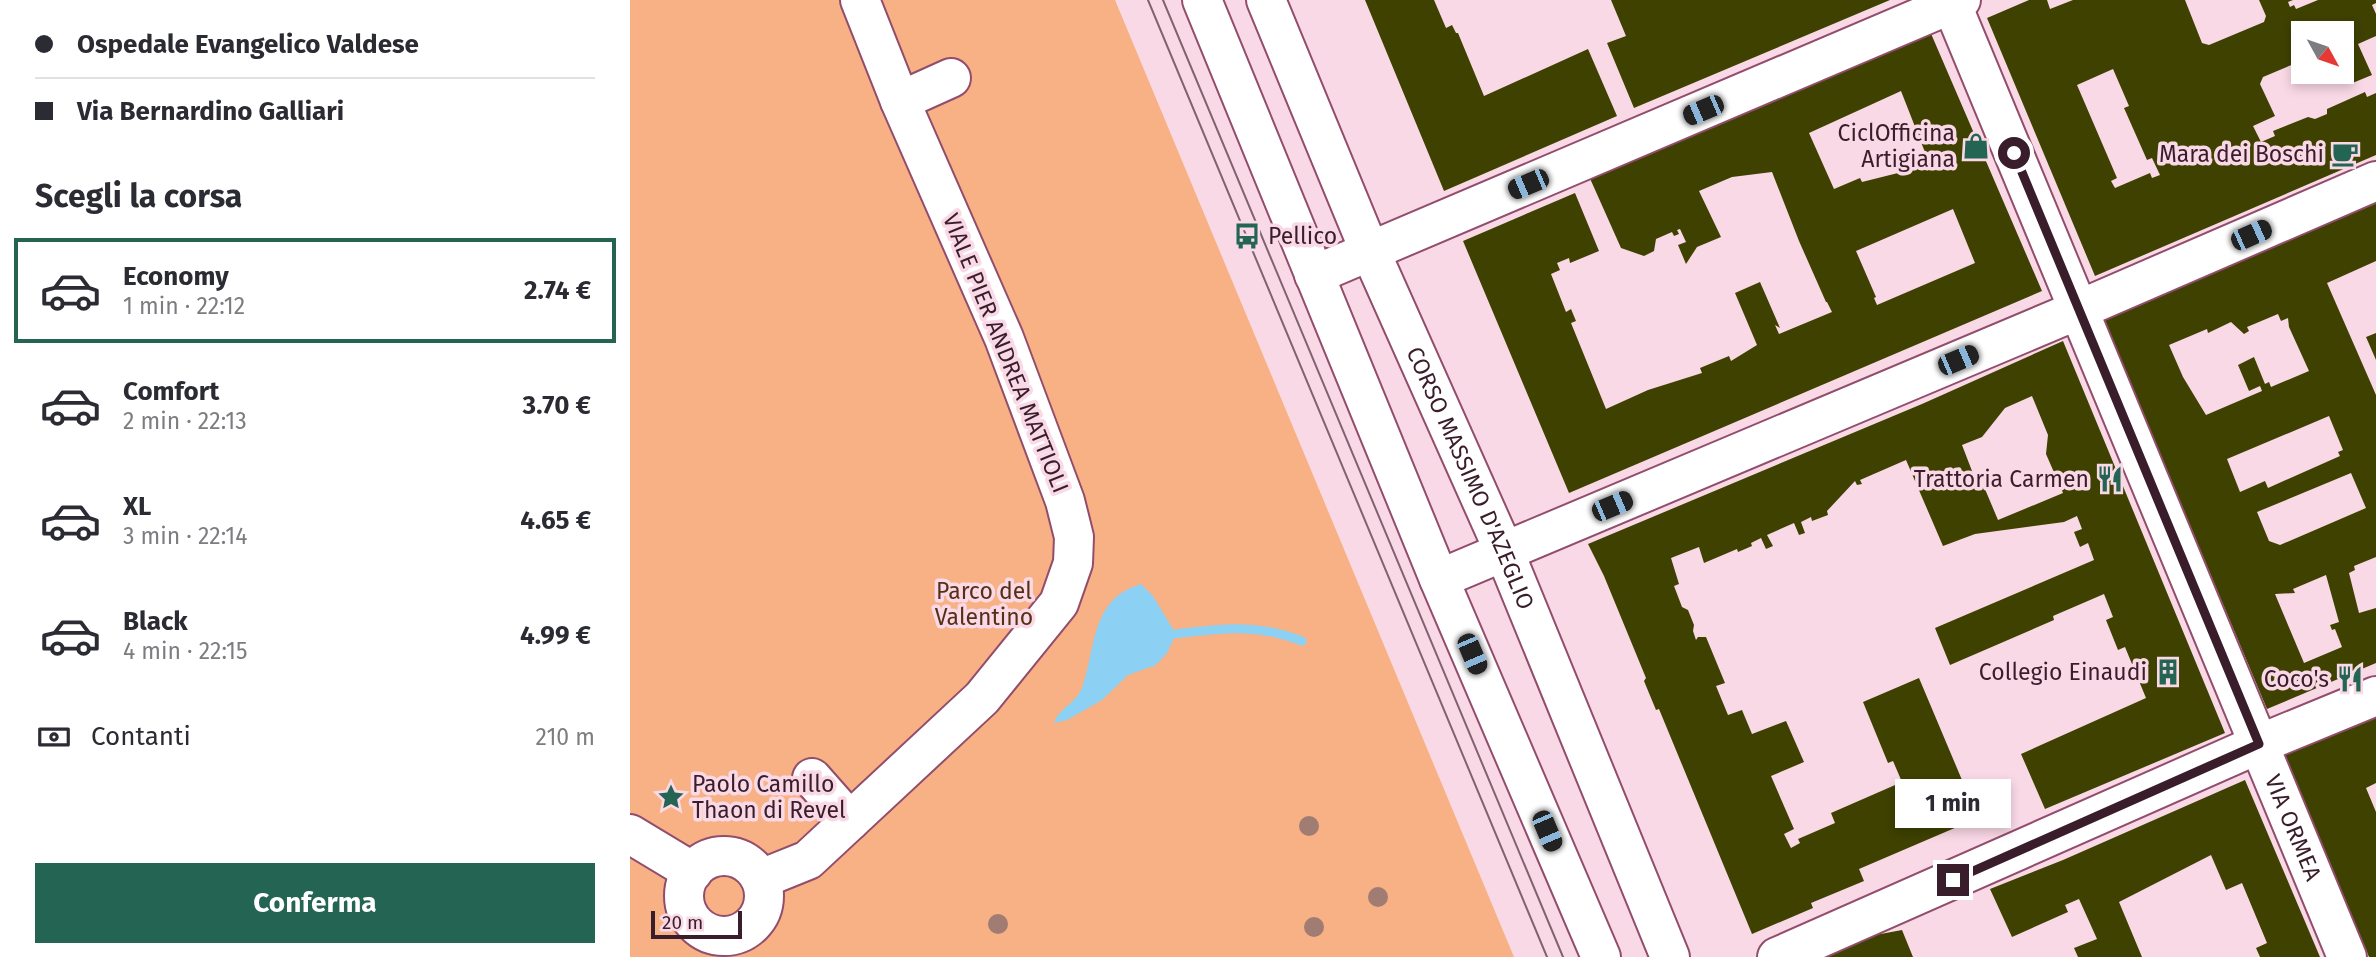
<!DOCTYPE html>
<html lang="it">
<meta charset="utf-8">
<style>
:root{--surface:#fff;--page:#f2f2f3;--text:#2b2b33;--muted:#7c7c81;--line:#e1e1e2;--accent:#236452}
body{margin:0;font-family:"Fira Sans",sans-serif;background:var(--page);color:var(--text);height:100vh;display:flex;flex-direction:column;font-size:26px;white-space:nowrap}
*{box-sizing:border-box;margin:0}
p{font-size:23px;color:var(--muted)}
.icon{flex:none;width:38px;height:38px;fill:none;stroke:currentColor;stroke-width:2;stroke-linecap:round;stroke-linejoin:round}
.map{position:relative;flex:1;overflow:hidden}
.details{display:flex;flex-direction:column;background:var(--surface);width:630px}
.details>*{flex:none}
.guide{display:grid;align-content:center;height:154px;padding:0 35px;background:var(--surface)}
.needle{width:46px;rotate:130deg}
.controls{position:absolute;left:1661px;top:21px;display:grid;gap:14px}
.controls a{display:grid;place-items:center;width:63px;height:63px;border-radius:0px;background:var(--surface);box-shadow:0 4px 10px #0003;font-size:35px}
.scale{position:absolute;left:21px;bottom:18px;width:91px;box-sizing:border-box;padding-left:7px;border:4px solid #3a1d2a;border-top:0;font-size:19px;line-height:24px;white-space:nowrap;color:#3a1d2a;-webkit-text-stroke:5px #fad9e6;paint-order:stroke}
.end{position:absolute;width:32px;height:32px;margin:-16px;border:9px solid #3a1d2a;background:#fff;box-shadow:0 0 0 4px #fff}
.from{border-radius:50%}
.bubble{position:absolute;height:49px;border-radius:0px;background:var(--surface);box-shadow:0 4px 10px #0003;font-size:23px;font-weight:700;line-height:49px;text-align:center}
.car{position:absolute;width:21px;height:42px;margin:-21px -10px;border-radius:9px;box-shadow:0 0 5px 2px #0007;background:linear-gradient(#222 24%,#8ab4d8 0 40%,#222 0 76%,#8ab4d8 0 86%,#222 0)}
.guide b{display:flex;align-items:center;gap:24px;height:66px;font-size:26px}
.guide b+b{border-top:2px solid var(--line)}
.guide i{width:18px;height:18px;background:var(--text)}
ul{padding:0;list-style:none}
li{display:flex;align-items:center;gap:21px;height:105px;margin:0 14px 10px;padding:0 21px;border:4px solid transparent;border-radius:0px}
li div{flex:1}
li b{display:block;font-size:26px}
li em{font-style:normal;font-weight:700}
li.active{border-color:var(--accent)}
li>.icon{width:63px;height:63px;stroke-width:1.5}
h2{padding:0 35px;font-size:32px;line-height:84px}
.pay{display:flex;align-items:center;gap:18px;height:77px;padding:0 35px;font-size:26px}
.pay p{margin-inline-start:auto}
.cta{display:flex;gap:14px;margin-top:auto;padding:14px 35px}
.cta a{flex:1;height:80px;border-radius:0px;background:var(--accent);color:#fff;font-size:28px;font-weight:700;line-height:80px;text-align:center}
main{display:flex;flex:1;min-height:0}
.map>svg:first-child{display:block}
.green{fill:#f8b085}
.water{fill:#8cd0f3}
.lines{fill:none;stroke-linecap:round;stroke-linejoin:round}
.stream{stroke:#8cd0f3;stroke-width:9}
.building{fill:#3e4100;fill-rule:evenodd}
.minor-casing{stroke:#924d6d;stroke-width:42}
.major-casing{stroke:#924d6d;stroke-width:42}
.minor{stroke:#fff;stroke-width:38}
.major{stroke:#fff;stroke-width:38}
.tram{stroke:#81626f;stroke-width:2}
.tree{fill:#a07c73}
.route{stroke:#3a1d2a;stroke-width:9}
.labels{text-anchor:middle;stroke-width:7;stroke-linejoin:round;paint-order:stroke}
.poi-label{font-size:23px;fill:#3a1d2a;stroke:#fad9e6;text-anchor:end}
.street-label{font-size:23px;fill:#3a1d2a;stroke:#fad9e6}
.park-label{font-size:23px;fill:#562f15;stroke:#fad9e6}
</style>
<main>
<section class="details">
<div class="guide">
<b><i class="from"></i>Ospedale Evangelico Valdese</b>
<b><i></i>Via Bernardino Galliari</b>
</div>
<h2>Scegli la corsa</h2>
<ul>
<li class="active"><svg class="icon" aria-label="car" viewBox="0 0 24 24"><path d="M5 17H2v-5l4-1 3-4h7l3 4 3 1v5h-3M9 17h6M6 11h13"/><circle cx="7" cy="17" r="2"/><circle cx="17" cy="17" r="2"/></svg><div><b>Economy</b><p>1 min · 22:12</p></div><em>2.74 €</em></li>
<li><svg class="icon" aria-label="car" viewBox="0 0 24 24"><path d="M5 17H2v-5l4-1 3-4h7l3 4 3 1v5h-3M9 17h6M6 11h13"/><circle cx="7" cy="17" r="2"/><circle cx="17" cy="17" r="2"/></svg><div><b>Comfort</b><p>2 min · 22:13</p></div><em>3.70 €</em></li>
<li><svg class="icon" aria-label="car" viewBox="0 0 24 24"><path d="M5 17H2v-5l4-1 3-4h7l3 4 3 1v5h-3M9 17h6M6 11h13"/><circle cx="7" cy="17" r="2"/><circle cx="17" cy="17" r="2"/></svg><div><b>XL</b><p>3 min · 22:14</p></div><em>4.65 €</em></li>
<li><svg class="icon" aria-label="car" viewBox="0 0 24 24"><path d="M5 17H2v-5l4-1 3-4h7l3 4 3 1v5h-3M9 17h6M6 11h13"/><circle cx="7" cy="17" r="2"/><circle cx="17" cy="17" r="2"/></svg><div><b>Black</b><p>4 min · 22:15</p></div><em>4.99 €</em></li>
</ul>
<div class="pay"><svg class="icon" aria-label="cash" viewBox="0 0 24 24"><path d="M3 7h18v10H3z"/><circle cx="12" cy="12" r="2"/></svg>Contanti<p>210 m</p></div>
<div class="cta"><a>Conferma</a></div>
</section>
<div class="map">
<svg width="1746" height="957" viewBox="0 0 1746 957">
<rect width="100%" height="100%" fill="#fad9e6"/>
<path class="green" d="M 0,0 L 485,0 L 884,957 L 0,957 Z"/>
<path class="water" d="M 511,584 L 523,596 L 546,634 L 537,653 L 526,665 L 498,675 L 472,700 L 437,720 L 424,723 C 429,709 440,706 448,695 C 453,689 455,677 457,670 C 466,632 468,597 511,584 Z"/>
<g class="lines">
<path class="stream" d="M 536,635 C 585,629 624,622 672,641"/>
</g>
<path class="building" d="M 735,0 L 804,0 L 816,28 L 822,25 L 826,33 L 828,33 L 854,96 L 958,49 L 987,116 L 814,191 Z
M 981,0 L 1260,0 L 1004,108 L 977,43 L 996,36 Z
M 1399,0 L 1417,0 L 1420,9 L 1443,0 L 1555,0 L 1572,43 L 1579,45 L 1634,22 L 1636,16 L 1629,0 L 1663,0 L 1658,2 L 1660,7 L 1664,5 L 1666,9 L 1688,0 L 1746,0 L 1746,3 L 1742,5 L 1746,14 L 1746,36 L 1728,44 L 1742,75 L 1720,84 L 1712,65 L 1712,33 L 1673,33 L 1673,60 L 1633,77 L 1630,84 L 1645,116 L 1623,126 L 1631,142 L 1645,136 L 1643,131 L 1678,117 L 1685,119 L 1697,114 L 1697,109 L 1735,92 L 1737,97 L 1746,93 L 1746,155 L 1465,276 L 1357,18 ZM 1483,69 L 1499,106 L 1494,108 L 1517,160 L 1522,158 L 1530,175 L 1522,178 L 1520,173 L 1485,188 L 1481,181 L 1487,178 L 1447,85 Z
M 1299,29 L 1412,291 L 939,493 L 833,241 L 945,193 L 969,251 L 940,263 L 939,258 L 927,263 L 930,270 L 921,274 L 936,312 L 941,309 L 946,321 L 941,323 L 976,409 L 1018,390 L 1072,373 L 1070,368 L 1099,356 L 1101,361 L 1127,345 L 1105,293 L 1130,282 L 1150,328 L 1145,325 L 1149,334 L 1202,312 L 1197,302 L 1196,302 L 1169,241 L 1142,172 L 1102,177 L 1069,191 L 1091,237 L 1067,247 L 1056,264 L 1048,245 L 1056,242 L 1050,229 L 1047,230 L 1049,234 L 1044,236 L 1042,232 L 1026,239 L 1024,251 L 1014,256 L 991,248 L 958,174 ZM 1271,91 L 1300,165 L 1232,182 L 1230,178 L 1204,189 L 1179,133 ZM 1323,209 L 1345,263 L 1247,305 L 1244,298 L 1246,297 L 1226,251 Z
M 1746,199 L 1746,261 L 1697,283 L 1746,395 L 1746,557 L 1724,566 L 1725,570 L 1719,573 L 1729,613 L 1746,608 L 1746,663 L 1637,709 L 1473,318 ZM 1648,314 L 1651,321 L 1658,318 L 1659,327 L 1679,371 L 1641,387 L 1639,382 L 1635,384 L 1624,357 L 1608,365 L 1619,391 L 1630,386 L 1632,391 L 1576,415 L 1553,377 L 1539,345 L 1577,329 L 1578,333 L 1601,322 L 1614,334 L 1619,331 L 1617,327 ZM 1699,416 L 1713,450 L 1708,452 L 1710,456 L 1638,488 L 1635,481 L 1610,492 L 1597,459 ZM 1721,473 L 1736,508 L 1650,545 L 1639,541 L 1627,512 ZM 1696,575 L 1709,622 L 1700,625 L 1702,630 L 1705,629 L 1712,647 L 1674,663 L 1645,594 L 1665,593 L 1663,589 Z
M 1746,333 L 1746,360 L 1736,337 Z
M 1433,341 L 1595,733 L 1415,809 L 1391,754 L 1516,698 L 1495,647 L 1488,650 L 1476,620 L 1483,617 L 1474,594 L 1423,616 L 1424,620 L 1320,665 L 1305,628 L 1464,560 L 1458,543 L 1450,547 L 1444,532 L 1452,529 L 1447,516 L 1434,522 L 1345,534 L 1313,546 L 1276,460 L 1230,480 L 1232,484 L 1227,485 L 1225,481 L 1197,511 L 1198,515 L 1182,521 L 1181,517 L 1171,522 L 1175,533 L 1169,535 L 1164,523 L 1137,535 L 1143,546 L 1136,549 L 1131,538 L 1121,543 L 1122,546 L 1108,552 L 1107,549 L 1074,563 L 1069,547 L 1041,558 L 1049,584 L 1044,586 L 1052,607 L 1058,610 L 1064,625 L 1063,631 L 1066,640 L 1068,637 L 1076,637 L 1095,683 L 1086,686 L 1098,715 L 1112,710 L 1122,734 L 1156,721 L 1174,762 L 1141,776 L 1164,829 L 1154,834 L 1161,848 L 1170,843 L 1168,839 L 1205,823 L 1201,813 L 1272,782 L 1263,761 L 1258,763 L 1233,702 L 1289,678 L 1348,818 L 1229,869 L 1234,881 L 1181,903 L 1183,908 L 1122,934 L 1029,709 L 1026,710 L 1014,681 L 1016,678 L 974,576 L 958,544 L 1292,404 ZM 1402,396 L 1418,435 L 1416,454 L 1433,493 L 1368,520 L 1352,482 L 1347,484 L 1332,445 L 1352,437 L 1375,408 Z
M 1746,715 L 1746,783 L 1736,788 L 1746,812 L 1746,957 L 1739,957 L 1654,755 Z
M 1615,780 L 1690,957 L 1630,957 L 1626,948 L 1637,943 L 1612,883 L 1596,890 L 1581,855 L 1489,902 L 1512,957 L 1448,957 L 1444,948 L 1467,939 L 1449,899 L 1435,905 L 1438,912 L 1382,937 L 1360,889 L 1433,860 Z
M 1272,930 L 1283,957 L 1191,957 L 1240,936 Z"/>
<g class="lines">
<g class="minor-casing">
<g id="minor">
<path id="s1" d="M 1320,0 L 1717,957"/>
<path d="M 270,101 L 321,78"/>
<path d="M 684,275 L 1331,0"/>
<path d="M 809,579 L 1448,310 L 1746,181"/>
<path d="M 182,778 L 220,821"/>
<path d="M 0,834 L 63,872"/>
<circle cx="94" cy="896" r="40"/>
<path d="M 131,879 L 178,860 L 352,698 L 429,603 L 443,563 L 444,537 L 435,501 L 374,338 L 270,101 L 230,0"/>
<path d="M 1147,957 L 1629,744 L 1746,696"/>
</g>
</g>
<g class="major-casing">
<g id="major">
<path d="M 572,0 L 809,579 L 971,957"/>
<path id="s2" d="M 636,0 L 733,235 L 874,551 L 1040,957"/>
</g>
</g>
<use href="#minor" class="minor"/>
<use href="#major" class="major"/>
<path class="tram" d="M 518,0 L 917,957
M 533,0 L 933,957"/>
</g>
<g class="tree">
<circle cx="679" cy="826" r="10"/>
<circle cx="748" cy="897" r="10"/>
<circle cx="368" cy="924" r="10"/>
<circle cx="684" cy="927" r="10"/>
</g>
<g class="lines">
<path class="route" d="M 1323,880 L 1629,744 L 1384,153"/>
</g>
<defs>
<g id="shop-bare" transform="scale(2.1)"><path d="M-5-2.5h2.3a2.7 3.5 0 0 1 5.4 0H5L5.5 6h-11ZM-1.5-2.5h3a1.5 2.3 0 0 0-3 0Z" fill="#236452" stroke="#fad9e6" stroke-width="2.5" paint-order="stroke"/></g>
<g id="cafe-bare" transform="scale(2.1)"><path d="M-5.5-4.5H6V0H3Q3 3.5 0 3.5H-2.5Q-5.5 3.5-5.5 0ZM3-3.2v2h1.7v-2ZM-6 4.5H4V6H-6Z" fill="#236452" stroke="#fad9e6" stroke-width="2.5" paint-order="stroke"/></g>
<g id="bus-bare" transform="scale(2.1)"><path d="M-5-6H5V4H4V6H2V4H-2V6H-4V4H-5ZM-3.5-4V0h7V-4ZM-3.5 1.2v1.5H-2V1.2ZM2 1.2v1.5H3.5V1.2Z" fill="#236452" stroke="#fad9e6" stroke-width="2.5" paint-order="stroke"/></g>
<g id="restaurant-bare" transform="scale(2.1)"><path d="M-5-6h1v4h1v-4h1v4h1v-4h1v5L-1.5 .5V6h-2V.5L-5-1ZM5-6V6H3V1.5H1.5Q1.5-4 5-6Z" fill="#236452" stroke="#fad9e6" stroke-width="2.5" paint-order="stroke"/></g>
<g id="building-bare" transform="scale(2.1)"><path d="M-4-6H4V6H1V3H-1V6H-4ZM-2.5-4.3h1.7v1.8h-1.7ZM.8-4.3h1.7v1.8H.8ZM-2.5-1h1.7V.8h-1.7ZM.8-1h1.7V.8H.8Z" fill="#236452" stroke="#fad9e6" stroke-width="2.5" paint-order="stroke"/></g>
<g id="sight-bare" transform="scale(2.1)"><path d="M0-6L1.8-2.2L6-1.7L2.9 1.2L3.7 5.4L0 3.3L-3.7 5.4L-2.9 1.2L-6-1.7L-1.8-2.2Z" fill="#236452" stroke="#fad9e6" stroke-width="2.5" paint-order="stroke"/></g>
</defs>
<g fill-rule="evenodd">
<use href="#shop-bare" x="1346" y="146"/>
<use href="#cafe-bare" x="1715" y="154"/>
<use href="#bus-bare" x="617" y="236"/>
<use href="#restaurant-bare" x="1480" y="479"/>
<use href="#building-bare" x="1538" y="672"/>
<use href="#restaurant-bare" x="1720" y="679"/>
<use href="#sight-bare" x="41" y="797"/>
</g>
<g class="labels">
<g class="poi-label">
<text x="1325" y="141">CiclOfficina<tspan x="1325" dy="26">Artigiana</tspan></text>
<text x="1694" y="162">Mara dei Boschi</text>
<text x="638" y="244" text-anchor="start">Pellico</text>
<text x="1459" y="487">Trattoria Carmen</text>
<text x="1517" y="680">Collegio Einaudi</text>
<text x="1699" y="687">Coco's</text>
<text x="62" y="792" text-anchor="start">Paolo Camillo<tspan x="62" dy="26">Thaon di Revel</tspan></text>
</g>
<g class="street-label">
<text transform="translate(376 353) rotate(68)" y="8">VIALE PIER ANDREA MATTIOLI</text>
<text dy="8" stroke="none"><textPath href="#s2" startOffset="520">CORSO MASSIMO D'AZEGLIO</textPath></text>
<text dy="8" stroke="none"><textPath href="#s1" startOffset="896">VIA ORMEA</textPath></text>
</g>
<g class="park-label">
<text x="354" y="599">Parco del<tspan x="354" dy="26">Valentino</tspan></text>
</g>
</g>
</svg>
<div class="controls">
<a><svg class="needle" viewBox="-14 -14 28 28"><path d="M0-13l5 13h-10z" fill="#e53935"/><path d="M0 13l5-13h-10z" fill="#7c7c81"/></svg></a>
</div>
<div class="scale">20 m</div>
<i class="end from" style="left:1384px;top:153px"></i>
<i class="end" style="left:1323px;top:880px"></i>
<div class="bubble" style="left:1265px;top:779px;width:116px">1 min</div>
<i class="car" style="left:1073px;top:110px;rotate:247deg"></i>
<i class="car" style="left:898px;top:184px;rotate:247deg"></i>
<i class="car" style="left:1621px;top:235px;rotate:66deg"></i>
<i class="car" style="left:1328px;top:360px;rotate:67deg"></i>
<i class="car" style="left:982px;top:506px;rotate:67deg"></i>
<i class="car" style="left:842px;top:654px;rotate:157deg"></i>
<i class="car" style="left:917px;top:831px;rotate:157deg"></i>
</div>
</main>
